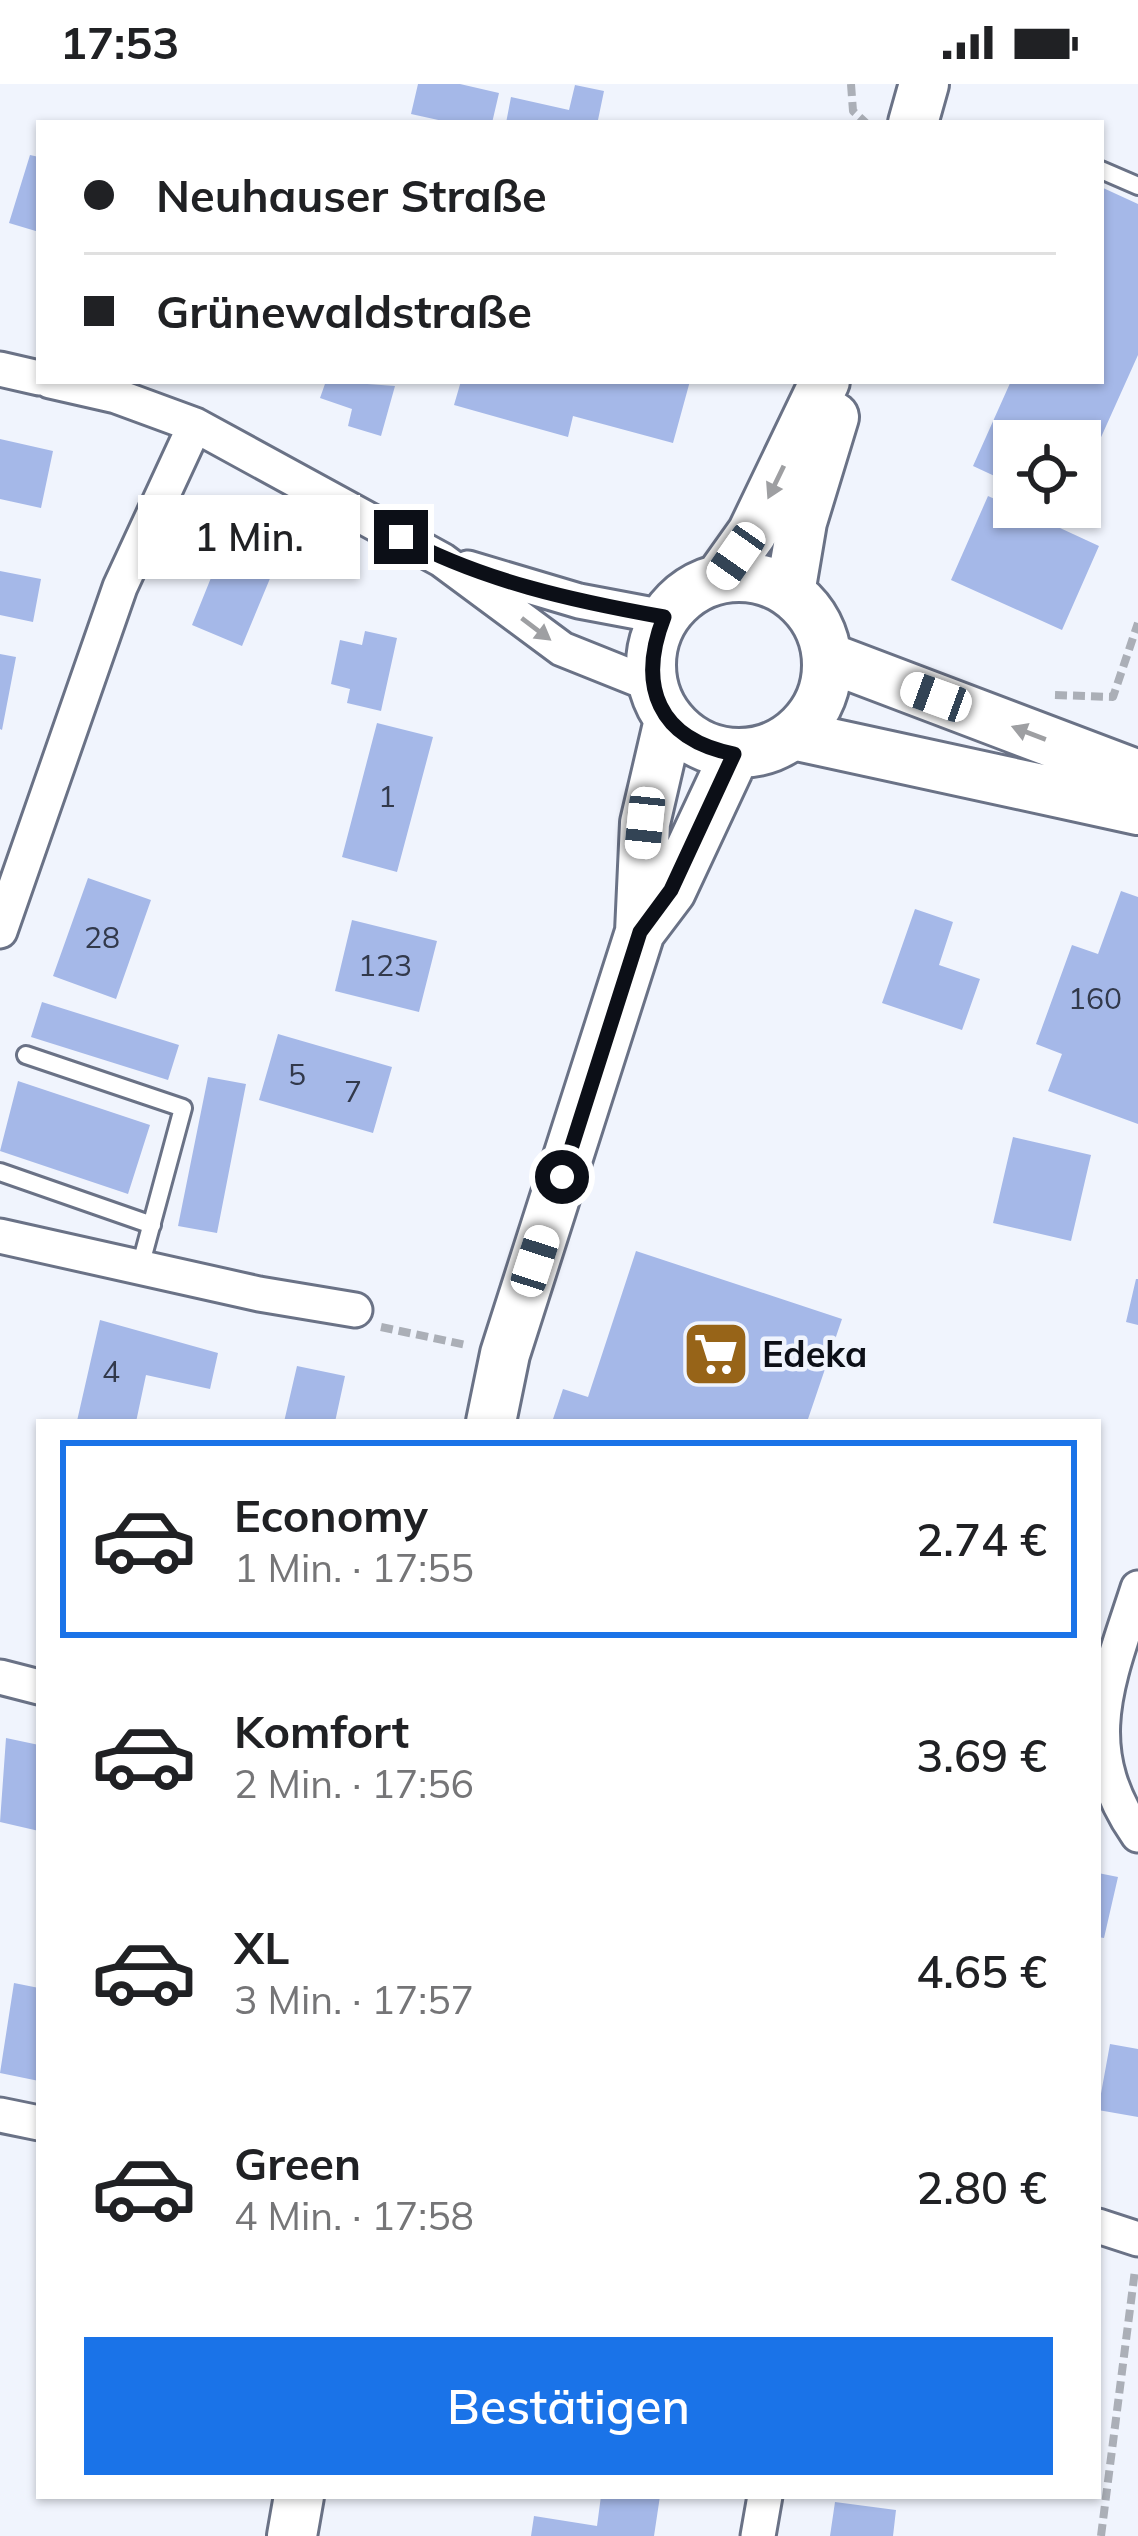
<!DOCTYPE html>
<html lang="de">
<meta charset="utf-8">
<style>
:root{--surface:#fff;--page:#f2f2f2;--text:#202124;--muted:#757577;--line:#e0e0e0;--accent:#1a73e8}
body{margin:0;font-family:Mulish,sans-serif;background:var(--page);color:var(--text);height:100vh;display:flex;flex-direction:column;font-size:45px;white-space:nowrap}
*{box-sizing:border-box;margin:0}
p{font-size:39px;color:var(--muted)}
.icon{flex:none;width:66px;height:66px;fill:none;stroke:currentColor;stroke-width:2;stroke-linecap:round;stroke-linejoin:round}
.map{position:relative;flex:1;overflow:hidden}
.sheet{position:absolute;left:36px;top:1335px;width:1065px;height:1080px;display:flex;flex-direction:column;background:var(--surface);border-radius:0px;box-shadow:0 3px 9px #0004}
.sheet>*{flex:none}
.guide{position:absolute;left:36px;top:36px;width:1068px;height:264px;border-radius:0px;box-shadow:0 3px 9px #0004;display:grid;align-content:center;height:264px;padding:0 48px;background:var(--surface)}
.buttons{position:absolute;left:993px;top:336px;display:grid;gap:24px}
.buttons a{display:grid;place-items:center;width:108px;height:108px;border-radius:0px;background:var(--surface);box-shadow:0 3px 9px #0004;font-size:60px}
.end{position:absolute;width:54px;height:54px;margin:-27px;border:15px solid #0c0f17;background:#fff;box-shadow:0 0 0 6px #fff}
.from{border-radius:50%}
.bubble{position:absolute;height:84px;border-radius:0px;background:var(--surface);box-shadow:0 3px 9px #0004;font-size:39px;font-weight:600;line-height:84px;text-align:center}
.car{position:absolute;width:36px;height:72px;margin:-36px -18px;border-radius:15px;box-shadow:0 0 9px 3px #0007;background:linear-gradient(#fff 24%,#345 0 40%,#fff 0 76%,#345 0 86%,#fff 0)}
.guide b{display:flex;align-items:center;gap:42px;height:114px;font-size:45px}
.guide b+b{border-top:3px solid var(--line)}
.guide i{width:30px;height:30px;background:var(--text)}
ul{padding:21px 0 0;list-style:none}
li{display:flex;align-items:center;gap:36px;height:198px;margin:0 24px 18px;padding:0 24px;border:6px solid transparent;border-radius:0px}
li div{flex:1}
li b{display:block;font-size:45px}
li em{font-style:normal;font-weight:600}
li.on{border-color:var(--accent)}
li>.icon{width:108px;height:108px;stroke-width:1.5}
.action{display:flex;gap:24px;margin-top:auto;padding:24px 48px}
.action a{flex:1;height:138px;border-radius:0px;background:var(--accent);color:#fff;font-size:48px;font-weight:600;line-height:138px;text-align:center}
.status{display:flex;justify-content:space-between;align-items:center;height:84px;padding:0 60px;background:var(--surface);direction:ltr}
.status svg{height:33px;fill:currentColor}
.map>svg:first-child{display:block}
.building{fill:#a5b8e8}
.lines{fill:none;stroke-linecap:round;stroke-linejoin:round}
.lane-casing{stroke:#6a7286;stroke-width:22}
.street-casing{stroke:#6a7286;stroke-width:39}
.secondary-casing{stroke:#6a7286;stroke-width:54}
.path{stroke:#abafb7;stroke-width:8;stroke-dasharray:12 6;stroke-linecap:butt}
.lane{stroke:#fff;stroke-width:16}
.street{stroke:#fff;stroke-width:33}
.secondary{stroke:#fff;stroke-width:48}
.oneway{fill:#9e9fa2}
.route{stroke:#0c0f17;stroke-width:15}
.labels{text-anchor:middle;stroke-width:9;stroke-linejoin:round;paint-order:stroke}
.number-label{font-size:30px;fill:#32394b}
.poi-label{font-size:36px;font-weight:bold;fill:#0c0f17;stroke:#f0f4fd;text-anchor:start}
</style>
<div class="status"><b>17:53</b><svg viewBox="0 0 49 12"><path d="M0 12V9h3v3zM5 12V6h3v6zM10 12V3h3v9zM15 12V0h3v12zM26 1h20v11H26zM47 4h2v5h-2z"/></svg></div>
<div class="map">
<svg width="1138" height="2452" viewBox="0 0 1138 2452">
<rect width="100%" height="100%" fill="#f0f4fd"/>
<path class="building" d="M 418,0 L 460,0 L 499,9 L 492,39 L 452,39 L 411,30 Z
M 575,1 L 604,7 L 598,36 L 506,39 L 511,13 L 569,26 Z
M 30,71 L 39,73 L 39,148 L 9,139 Z
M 1101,103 L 1138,120 L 1138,271 L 1080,400 L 1080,357 L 1014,357 L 1014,401 L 973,382 L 1011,297 L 1101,297 Z
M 326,297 L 395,302 L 381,352 L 348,342 L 352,325 L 320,314 Z
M 461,297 L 690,297 L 673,359 L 573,332 L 568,353 L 454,321 Z
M 0,355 L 53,367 L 41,424 L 0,415 Z
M 988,412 L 1026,429 L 1028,423 L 1070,423 L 1060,444 L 1099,462 L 1062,546 L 951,496 Z
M 225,459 L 276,480 L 242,562 L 192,541 Z
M 0,487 L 41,495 L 33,538 L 0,531 Z
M 365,547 L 397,554 L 381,627 L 347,619 L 350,605 L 331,600 L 340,556 L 362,561 Z
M 0,570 L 16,573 L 2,646 L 0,645 Z
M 377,639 L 433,653 L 397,788 L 342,773 Z
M 88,794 L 151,816 L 116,915 L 53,892 Z
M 1121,807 L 1138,813 L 1138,1040 L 1048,1007 L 1062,970 L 1036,960 L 1072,861 L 1098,870 Z
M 915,825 L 953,838 L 939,881 L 980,895 L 962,946 L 882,919 Z
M 352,836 L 437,857 L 419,928 L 335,907 Z
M 42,918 L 179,961 L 168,996 L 31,953 Z
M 278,950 L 392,983 L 373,1049 L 259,1016 Z
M 208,993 L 246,1000 L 217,1149 L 178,1142 Z
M 18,997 L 150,1041 L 128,1110 L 0,1067 Z
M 1013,1053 L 1091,1071 L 1071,1157 L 993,1139 Z
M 636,1167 L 842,1235 L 807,1338 L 552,1338 L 563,1305 L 588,1313 Z
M 1136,1195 L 1138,1195 L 1138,1241 L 1126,1238 Z
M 100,1236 L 218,1269 L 210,1305 L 146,1291 L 136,1338 L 77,1337 Z
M 297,1282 L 345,1292 L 335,1338 L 284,1338 Z
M 6,1654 L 39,1661 L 39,1747 L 0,1738 Z
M 1098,1789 L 1118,1793 L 1104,1854 L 1098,1853 Z
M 14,1899 L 39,1904 L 39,1997 L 0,1989 Z
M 1110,1960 L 1138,1965 L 1138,2033 L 1098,2026 Z
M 601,2412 L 660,2412 L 654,2452 L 531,2452 L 534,2432 L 597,2442 Z
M 835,2418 L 896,2426 L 893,2452 L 830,2452 Z"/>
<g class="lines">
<g class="lane-casing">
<path id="lane" d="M 1101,86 L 1138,102
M 26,971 L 183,1024 L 140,1183
M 0,1088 L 152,1141"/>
</g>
<g class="street-casing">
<path id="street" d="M 0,285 L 39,294
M 50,297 L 116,312 L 195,341 L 442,476 L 562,565 L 652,601
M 468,484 L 579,517 L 664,533
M 0,847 L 120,503 L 195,341
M 0,1152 L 259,1210 L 355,1226
M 1138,1504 C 1108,1597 1076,1663 1138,1751
M 0,1593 L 39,1603
M 0,2031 L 39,2039
M 1098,2142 L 1138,2155
M 758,2452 L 765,2412"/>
</g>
<g class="secondary-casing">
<path id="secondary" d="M 913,39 L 924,0
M651 581a88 88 0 1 1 176 0a88 88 0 1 1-176 0Z
M 720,494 L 752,449 L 825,297
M 790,509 L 802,438 L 834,333
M 827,573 L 1138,691
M 793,651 L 1138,726
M 640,848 L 645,739 L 669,636
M 491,1338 L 505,1270 L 640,848 L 671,807 L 735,670
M 292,2452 L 299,2412"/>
</g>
<path class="path" d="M 851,0 L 853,27 L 866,39
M 1055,611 L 1113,613 L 1138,539
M 381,1243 L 466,1261
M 1101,2452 L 1135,2186"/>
<use href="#lane" class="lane"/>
<use href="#street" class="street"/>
<use href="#secondary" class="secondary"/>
</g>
<defs><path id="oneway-solid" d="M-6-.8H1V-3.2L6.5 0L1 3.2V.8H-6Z" transform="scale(3)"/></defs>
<g class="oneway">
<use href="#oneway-solid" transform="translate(776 398) rotate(116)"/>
<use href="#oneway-solid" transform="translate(536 545) rotate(37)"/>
<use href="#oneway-solid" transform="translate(1029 649) rotate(-159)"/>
</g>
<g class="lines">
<path class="route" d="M 401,453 C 482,497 574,517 664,533 C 637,602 658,655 734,670 L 671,806 L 640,848 L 562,1093"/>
</g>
<defs>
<g id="supermarket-square" transform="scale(3.45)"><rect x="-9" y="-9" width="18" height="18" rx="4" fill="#976418" stroke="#f0f4fd"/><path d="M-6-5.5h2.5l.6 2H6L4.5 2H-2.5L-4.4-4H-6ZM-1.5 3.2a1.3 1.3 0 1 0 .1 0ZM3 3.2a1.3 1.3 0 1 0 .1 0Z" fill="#fff"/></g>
</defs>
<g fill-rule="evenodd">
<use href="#supermarket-square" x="716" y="1270"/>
</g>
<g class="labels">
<g class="number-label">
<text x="387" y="723">1</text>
<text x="102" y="864">28</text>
<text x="385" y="892">123</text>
<text x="1095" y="925">160</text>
<text x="297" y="1001">5</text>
<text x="353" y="1018">7</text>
<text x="111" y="1298">4</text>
</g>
<g class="poi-label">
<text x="762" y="1283">Edeka</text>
</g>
</g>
</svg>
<div class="buttons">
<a><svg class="icon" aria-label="locate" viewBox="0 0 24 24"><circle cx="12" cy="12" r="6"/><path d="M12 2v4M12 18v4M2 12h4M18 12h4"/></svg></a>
</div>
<i class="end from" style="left:562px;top:1093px"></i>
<i class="end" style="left:401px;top:453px"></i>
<div class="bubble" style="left:138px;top:411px;width:222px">1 Min.</div>
<i class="car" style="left:736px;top:472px;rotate:215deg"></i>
<i class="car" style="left:936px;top:613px;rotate:290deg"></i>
<i class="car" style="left:645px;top:739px;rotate:186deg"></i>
<i class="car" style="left:535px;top:1177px;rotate:18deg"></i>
<div class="guide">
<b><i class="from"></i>Neuhauser Straße</b>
<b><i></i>Grünewaldstraße</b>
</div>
<section class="sheet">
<ul>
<li class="on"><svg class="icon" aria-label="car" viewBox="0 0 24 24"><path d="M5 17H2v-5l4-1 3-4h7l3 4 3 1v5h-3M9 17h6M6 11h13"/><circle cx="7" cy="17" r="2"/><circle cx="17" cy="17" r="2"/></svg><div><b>Economy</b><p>1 Min. · 17:55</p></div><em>2.74 €</em></li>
<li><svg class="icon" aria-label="car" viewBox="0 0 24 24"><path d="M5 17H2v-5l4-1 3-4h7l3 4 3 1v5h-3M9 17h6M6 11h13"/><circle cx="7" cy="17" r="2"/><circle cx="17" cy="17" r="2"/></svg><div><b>Komfort</b><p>2 Min. · 17:56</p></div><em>3.69 €</em></li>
<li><svg class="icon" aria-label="car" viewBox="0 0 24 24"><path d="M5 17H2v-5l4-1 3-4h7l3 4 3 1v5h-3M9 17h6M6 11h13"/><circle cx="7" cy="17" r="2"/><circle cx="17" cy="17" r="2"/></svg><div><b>XL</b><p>3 Min. · 17:57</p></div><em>4.65 €</em></li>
<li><svg class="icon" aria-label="car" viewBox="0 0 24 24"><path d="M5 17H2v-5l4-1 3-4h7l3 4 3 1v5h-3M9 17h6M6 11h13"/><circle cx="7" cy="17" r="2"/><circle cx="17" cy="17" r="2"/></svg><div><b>Green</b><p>4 Min. · 17:58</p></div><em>2.80 €</em></li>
</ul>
<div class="action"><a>Bestätigen</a></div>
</section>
</div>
